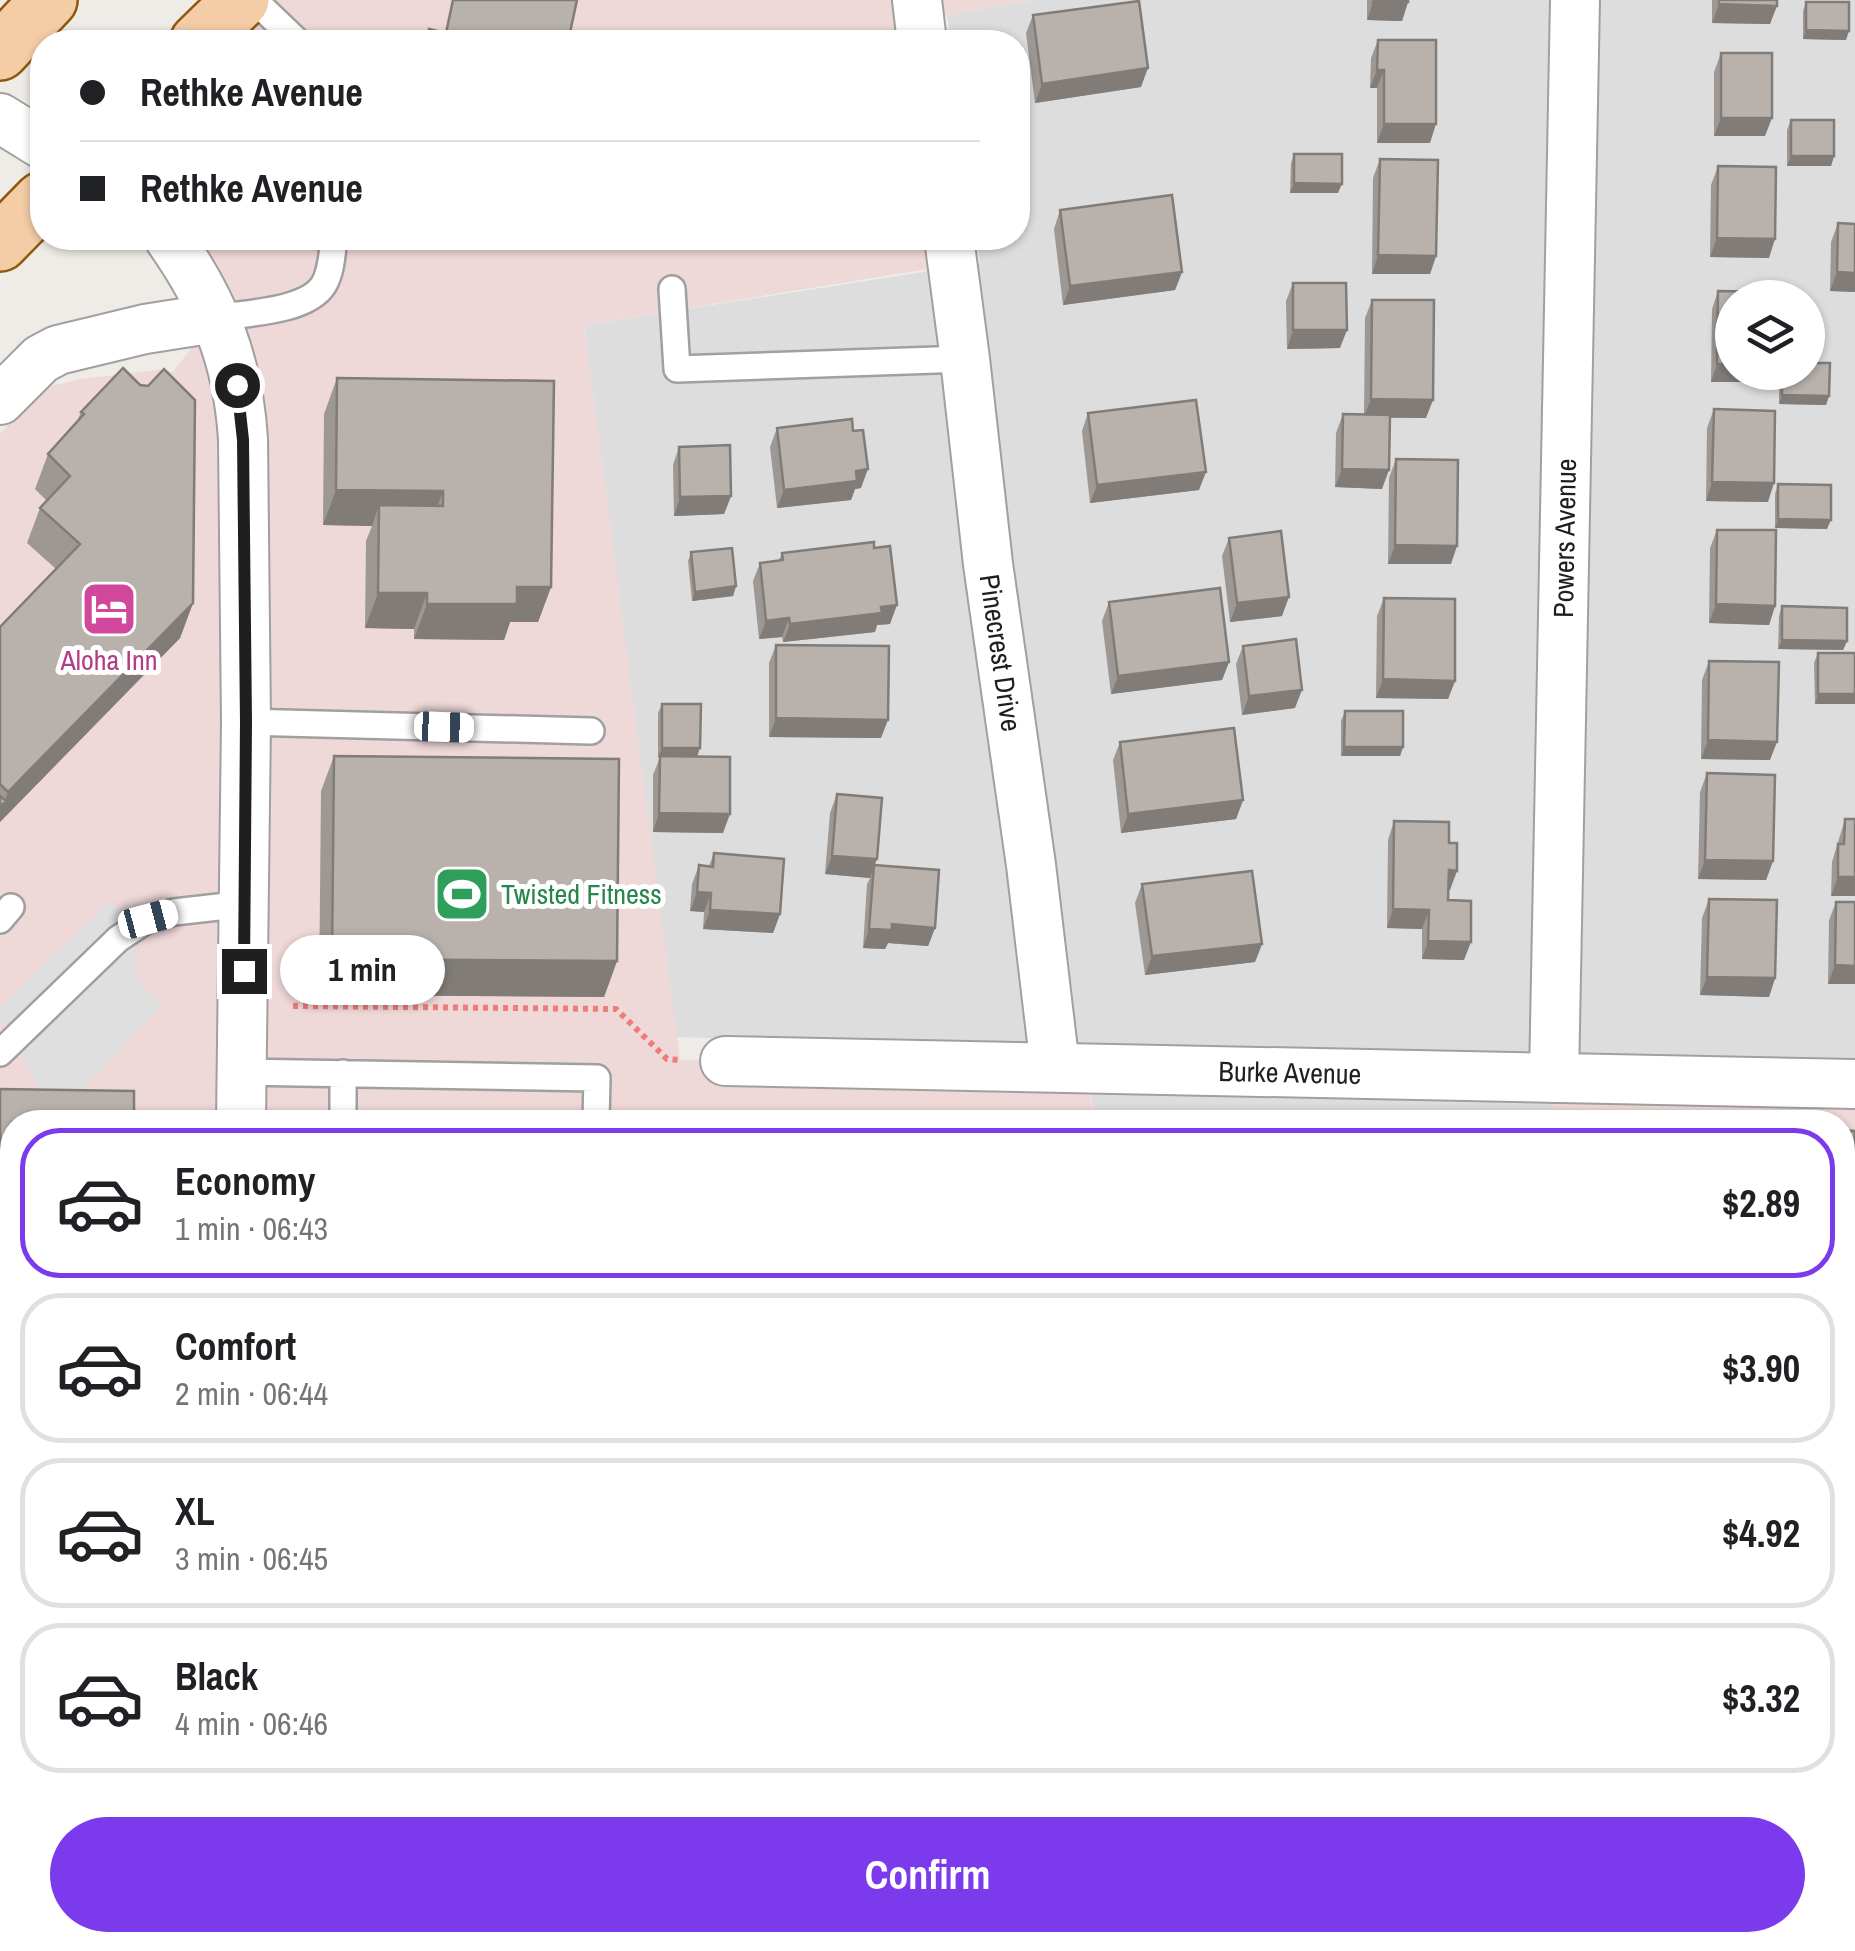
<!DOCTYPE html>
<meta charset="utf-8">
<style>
:root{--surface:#fff;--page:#f2f2f2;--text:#202124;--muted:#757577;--line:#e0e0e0;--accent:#7c3aed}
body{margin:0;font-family:"Archivo Narrow",sans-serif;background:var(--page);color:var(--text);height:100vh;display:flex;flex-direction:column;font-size:38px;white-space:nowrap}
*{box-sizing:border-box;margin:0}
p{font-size:32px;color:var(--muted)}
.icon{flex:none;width:55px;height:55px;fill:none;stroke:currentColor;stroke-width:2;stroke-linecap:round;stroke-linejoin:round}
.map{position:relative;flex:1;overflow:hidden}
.details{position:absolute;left:0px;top:1110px;width:1855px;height:842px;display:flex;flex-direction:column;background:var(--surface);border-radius:40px 40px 0 0;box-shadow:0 2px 8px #0004}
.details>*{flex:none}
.guide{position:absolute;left:30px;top:30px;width:1000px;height:220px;border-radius:40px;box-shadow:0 2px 8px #0004;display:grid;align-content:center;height:220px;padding:0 50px;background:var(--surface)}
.tools{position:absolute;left:1715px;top:280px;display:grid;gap:20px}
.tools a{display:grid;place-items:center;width:110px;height:110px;border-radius:50%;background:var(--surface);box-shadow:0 2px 8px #0004;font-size:50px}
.end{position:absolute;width:45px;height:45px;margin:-22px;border:12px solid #1f1f1f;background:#fff;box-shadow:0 0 0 5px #fff}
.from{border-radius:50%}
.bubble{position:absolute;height:70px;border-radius:35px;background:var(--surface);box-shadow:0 2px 8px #0004;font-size:32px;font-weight:700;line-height:70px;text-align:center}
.car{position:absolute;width:30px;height:60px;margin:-30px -15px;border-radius:12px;box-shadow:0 0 8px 2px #0007;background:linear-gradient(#fff 24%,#345 0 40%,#fff 0 76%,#345 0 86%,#fff 0)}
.guide b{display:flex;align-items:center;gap:35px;height:95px;font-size:38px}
.guide b+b{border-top:2px solid var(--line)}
.guide i{width:25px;height:25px;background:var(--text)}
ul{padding:18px 0 0;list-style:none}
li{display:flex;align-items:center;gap:30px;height:150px;margin:0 20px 15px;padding:0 30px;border:5px solid var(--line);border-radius:40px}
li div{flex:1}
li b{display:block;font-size:38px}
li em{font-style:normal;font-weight:700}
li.active{border-color:var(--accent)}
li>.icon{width:90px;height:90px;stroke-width:1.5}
.action{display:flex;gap:20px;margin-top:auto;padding:20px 50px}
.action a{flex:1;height:115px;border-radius:60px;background:var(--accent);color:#fff;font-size:40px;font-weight:700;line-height:115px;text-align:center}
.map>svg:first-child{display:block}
.residential{fill:#ddd;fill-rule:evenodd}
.commercial{fill:#eed8d8}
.parking{fill:#dfdfdf}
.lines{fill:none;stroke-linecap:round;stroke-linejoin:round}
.lane-casing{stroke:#a0a0a0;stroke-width:30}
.street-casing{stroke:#a0a0a0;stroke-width:52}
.primary-casing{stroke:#8e590d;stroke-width:60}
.highway-casing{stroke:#cc3574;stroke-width:60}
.path{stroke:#ee7c79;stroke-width:6;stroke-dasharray:5 5;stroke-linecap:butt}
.lane{stroke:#fff;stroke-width:25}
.street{stroke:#fff;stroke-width:48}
.primary{stroke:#f4cda7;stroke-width:55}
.highway{stroke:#df95a9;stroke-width:55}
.wall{fill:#9e9894}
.shaded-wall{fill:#817c78}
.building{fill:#b8b1ac;stroke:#817c78;stroke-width:2.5}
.route{stroke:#1f1f1f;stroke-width:12}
.labels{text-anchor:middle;stroke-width:10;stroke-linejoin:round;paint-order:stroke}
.street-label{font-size:28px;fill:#1f1f1f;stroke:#fff}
.hotel-label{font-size:28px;fill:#b23c85;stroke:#fff}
.leisure-label{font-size:28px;fill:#27864d;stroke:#fff;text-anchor:start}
</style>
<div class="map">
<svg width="1855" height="1951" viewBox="0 0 1855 1951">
<rect width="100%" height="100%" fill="#efece7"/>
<path class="residential" d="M 1034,0 L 1855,0 L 1855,1060 L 1554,1097 L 1553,1122 L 1096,1122 L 1090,1092 L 1146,1093 L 1144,1051 L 676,1037 L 584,325 L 980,263 L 977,238 L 1018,238 L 1018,42 L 951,42 L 947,16 ZM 1732,298 L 1808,298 L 1808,372 L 1732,372 Z"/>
<path class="commercial" d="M 241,0 L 1034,0 L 920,21 L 922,42 L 198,42 Z
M 169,238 L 949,238 L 952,265 L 584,325 L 680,1060 L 1083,1068 L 1096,1122 L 12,1122 L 12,1721 L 0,1721 L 0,434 L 23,408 L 48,387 L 80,379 L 157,370 L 173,372 L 215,317 Z
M 1554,1078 L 1855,1084 L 1855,1748 L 1842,1748 L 1842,1122 L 1553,1122 Z"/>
<path class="parking" d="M 110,901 L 133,923 L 138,980 L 162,1006 L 76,1095 L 49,1106 L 10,1034 L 0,1021 L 0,1007 Z"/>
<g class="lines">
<g class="lane-casing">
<path id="lane" d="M 254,0 L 298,42
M 672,289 L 677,369 L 965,359
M 215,318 C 244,313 308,312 324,284 C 332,270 332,252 334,238
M 246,722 L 591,731
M 0,920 L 11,907
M 0,1053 L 118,939 L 148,919 L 174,912 L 245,904
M 242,1072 L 597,1078 L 596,1122
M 343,1122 L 343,1073"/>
</g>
<g class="street-casing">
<g id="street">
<path d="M 917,0 L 922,42"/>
<path d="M 0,118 L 42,144"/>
<path d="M 169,238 C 214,302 238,360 243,439 L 246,722 L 241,1122"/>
<path id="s1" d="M 949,238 L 965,359 L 988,564 L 1031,865 L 1055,1067"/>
<path d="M 0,400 L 41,359 L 58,350 L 145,329 L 215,318"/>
<path id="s2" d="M 725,1061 L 1855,1084"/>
<path id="s3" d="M 1554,1078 L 1575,0"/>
<path d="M 0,1721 L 12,1721"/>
<path d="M 1842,1748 L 1855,1748"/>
</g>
</g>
<g class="primary-casing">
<path id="primary" d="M 198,42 L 241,0
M 0,52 L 49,0
M 0,243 L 42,200"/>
</g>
<g class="highway-casing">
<path id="highway" d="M 1842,1862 L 1855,1862
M 0,1916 L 12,1916
M 1842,1936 L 1855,1936"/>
</g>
<path class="path" d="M 293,1006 L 616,1009 L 667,1059 L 681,1060"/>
<use href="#lane" class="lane"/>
<use href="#street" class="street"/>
<use href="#primary" class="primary"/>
<use href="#highway" class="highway"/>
</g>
<path class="wall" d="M 1367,0 L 1408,0 L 1408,2 L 1402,21 L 1367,20 Z
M 1712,0 L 1777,0 L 1770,24 L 1712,23 Z
M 1806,2 L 1846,40 L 1803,39 L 1803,11 Z
M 1033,15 L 1141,87 L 1035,103 L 1026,33 Z
M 1378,40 L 1430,143 L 1377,143 L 1377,88 L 1370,88 L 1371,58 Z
M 1721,53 L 1765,136 L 1714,136 L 1714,72 Z
M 1791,120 L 1834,156 L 1831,166 L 1787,166 L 1787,130 Z
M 1294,154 L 1338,193 L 1290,193 L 1291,163 Z
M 1380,159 L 1436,256 L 1430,274 L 1372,274 L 1373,178 Z
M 1718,166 L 1769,258 L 1710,257 L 1711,185 Z
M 1060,210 L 1182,272 L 1175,290 L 1063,305 L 1054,229 Z
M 1838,223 L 1855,224 L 1855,292 L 1830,291 L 1831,242 Z
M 1293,283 L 1340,348 L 1287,349 L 1286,301 Z
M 1718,291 L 1732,372 L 1769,372 L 1765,382 L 1711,382 L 1712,309 Z
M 1372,300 L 1426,418 L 1390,418 L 1382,489 L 1335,487 L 1336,433 L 1343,414 L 1364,415 L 1365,318 Z
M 123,368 L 193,603 L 180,638 L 0,822 L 0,627 L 56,569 L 27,543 L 40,508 L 47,501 L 35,489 L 48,454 L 77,422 L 81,412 Z
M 1779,372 L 1808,372 L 1829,396 L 1826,405 L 1779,404 Z
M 337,378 L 551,587 L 538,622 L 510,622 L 504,640 L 414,639 L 414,629 L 365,628 L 366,541 L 372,526 L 323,525 L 324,414 Z
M 1714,409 L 1768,502 L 1706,501 L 1707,428 Z
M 1088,413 L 1199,490 L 1090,503 L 1082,431 Z
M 777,428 L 861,488 L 855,489 L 851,500 L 777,508 L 770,447 Z
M 679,447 L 731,496 L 724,514 L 674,516 L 673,465 Z
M 1396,459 L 1451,564 L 1388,564 L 1389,478 Z
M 1778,484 L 1827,529 L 1775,528 L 1775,494 Z
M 1717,530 L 1775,606 L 1769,625 L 1709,623 L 1710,548 Z
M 1229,538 L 1282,616 L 1230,622 L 1222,556 Z
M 691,552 L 736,586 L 733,596 L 692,601 L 688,561 Z
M 782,553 L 890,624 L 877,625 L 875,632 L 783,642 L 782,637 L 759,639 L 753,581 L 760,563 L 779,560 Z
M 1384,598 L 1455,681 L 1448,699 L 1376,698 L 1377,616 Z
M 1109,602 L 1229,662 L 1222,680 L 1111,694 L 1102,621 Z
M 1782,606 L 1847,641 L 1843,650 L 1778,649 L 1779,616 Z
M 776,645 L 881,738 L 769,737 L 769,663 Z
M 1243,646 L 1295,708 L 1242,715 L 1236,664 Z
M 1818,653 L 1855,704 L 1815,704 L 1814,663 Z
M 1709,661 L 1770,760 L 1701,759 L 1702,680 Z
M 662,704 L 697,757 L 723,833 L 653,832 L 653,775 L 660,757 L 658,757 L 658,713 Z
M 1345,711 L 1403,747 L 1400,756 L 1341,756 L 1341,721 Z
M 1120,742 L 1243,800 L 1236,819 L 1121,833 L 1113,760 Z
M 334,756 L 617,961 L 604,997 L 319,995 L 321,791 Z
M 1707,773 L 1773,861 L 1766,880 L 1698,879 L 1700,792 Z
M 837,794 L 875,865 L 935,928 L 928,946 L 888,943 L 885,949 L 863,948 L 867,884 L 870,878 L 825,874 L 830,813 Z
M 1845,819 L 1855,896 L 1831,896 L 1832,862 Z
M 1394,821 L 1450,890 L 1448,889 L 1448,900 L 1464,960 L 1422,959 L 1422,929 L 1387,928 L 1388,840 Z
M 714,853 L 780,914 L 773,933 L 703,929 L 704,912 L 690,911 L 692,884 L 699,865 L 709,866 Z
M 1142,884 L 1262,944 L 1255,962 L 1145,975 L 1135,903 Z
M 1709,899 L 1775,978 L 1769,997 L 1700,995 L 1702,918 Z
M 1836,902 L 1855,902 L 1855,984 L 1828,984 L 1829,920 Z"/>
<path class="shaded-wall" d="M 1373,2 L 1408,2 L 1402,21 L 1367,20 Z
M 1719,4 L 1777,6 L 1770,24 L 1712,23 Z
M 1806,30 L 1849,31 L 1846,40 L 1803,39 Z
M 1148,68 L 1141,87 L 1035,103 L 1042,84 Z
M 1377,70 L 1384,70 L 1377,88 L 1370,88 Z
M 1721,118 L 1772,118 L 1765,136 L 1714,136 Z
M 1384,124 L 1436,124 L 1430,143 L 1377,143 Z
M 1791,156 L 1834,156 L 1831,166 L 1787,166 Z
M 1294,183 L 1342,184 L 1338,193 L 1290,193 Z
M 1717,238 L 1775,239 L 1769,258 L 1710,257 Z
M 1378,255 L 1436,256 L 1430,274 L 1372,274 Z
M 1182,272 L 1175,290 L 1063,305 L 1070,286 Z
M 1837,272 L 1855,273 L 1855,292 L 1830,291 Z
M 1293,330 L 1347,330 L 1340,348 L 1287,349 Z
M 1717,364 L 1732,364 L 1732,372 L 1769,372 L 1765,382 L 1711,382 Z
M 1782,395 L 1829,396 L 1826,405 L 1779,404 Z
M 1371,399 L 1433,400 L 1426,418 L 1364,417 Z
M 868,469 L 861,488 L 855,489 L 851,500 L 777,508 L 784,490 L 856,471 Z
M 1342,469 L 1389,470 L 1382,489 L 1335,487 Z
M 1206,472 L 1199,490 L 1090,503 L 1097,485 Z
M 1712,482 L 1774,483 L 1768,502 L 1706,501 Z
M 336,490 L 443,491 L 430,527 L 379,505 L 372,526 L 323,525 Z
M 731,496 L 724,514 L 674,516 L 680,497 Z
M 1778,519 L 1831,520 L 1827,529 L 1775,528 Z
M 1395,545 L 1457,546 L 1451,564 L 1388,564 Z
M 736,586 L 733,596 L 692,601 L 695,592 Z
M 517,587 L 551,587 L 538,622 L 510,622 L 504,640 L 414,639 L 427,604 Z
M 378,593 L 427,593 L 414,629 L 365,628 Z
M 1289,597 L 1282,616 L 1230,622 L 1237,603 Z
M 193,603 L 180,638 L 0,822 L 0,807 L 4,803 L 8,792 Z
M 1716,604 L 1775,606 L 1769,625 L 1709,623 Z
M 897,605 L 890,624 L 877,625 L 875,632 L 783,642 L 790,624 Z
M 789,618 L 782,637 L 759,639 L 766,621 Z
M 1782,640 L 1847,641 L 1843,650 L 1778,649 Z
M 1229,662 L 1222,680 L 1111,694 L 1118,676 Z
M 1383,679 L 1455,681 L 1448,699 L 1376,698 Z
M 1302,690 L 1295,708 L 1242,715 L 1249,696 Z
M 1818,694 L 1855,694 L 1855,704 L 1815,704 Z
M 776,718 L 888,720 L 881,738 L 769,737 Z
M 1708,740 L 1777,742 L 1770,760 L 1701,759 Z
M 1344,747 L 1403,747 L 1400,756 L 1341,756 Z
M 662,748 L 700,748 L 697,757 L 658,757 Z
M 1243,800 L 1236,819 L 1121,833 L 1128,814 Z
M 659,813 L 730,814 L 723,833 L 653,832 Z
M 832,856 L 877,859 L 870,878 L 825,874 Z
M 1705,860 L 1773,861 L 1766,880 L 1698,879 Z
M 1449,870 L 1457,871 L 1450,890 L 1442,889 Z
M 1838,877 L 1855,877 L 1855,896 L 1831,896 Z
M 697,892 L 711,893 L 704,912 L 690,911 Z
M 1393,909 L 1429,910 L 1422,929 L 1387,928 Z
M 710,910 L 780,914 L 773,933 L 703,929 Z
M 892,924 L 935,928 L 928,946 L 888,943 L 885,949 L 863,948 L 869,929 Z
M 1428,941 L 1471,942 L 1464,960 L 1422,959 Z
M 1262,944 L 1255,962 L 1145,975 L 1152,956 Z
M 332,959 L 617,961 L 604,997 L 319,995 Z
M 1835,965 L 1855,966 L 1855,984 L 1828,984 Z
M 1707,977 L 1775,978 L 1769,997 L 1700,995 Z
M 1842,1579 L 1855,1579 L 1855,1607 L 1842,1607 Z
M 0,1630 L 12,1631 L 12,1666 L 0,1666 Z"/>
<path class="building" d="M 453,0 L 577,0 L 568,42 L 426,42 L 429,29 L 446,33 Z
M 1374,0 L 1408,0 L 1408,2 L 1373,2 Z
M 1719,0 L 1777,0 L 1777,6 L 1719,4 Z
M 1139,1 L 1148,68 L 1042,84 L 1033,15 Z
M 1806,2 L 1849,2 L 1849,31 L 1806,30 Z
M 1378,40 L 1436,40 L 1436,124 L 1384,124 L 1384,70 L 1377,70 Z
M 1721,53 L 1772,53 L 1772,118 L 1721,118 Z
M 1791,120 L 1834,120 L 1834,156 L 1791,156 Z
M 1294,154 L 1342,154 L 1342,184 L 1294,183 Z
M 1380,159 L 1438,160 L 1436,256 L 1378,255 Z
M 1718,166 L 1776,167 L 1775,239 L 1717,238 Z
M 1172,195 L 1182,272 L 1070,286 L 1060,210 Z
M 1838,223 L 1855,224 L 1855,273 L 1837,272 Z
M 1293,283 L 1346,283 L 1347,330 L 1293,330 Z
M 1718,291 L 1773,292 L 1773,298 L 1732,298 L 1732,364 L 1717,364 Z
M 1372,300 L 1434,300 L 1433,400 L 1371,399 Z
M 1808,363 L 1830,363 L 1829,396 L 1782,395 L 1782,372 L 1808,372 Z
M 123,368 L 140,385 L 148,386 L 164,369 L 195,400 L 193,603 L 8,792 L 0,784 L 0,627 L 80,544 L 40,508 L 70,476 L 48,454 L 84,414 L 81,412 Z
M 337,378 L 554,381 L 551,587 L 517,587 L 517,604 L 427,604 L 427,593 L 378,593 L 379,505 L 443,506 L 443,491 L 336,490 Z
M 1196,400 L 1206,472 L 1097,485 L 1088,413 Z
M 1714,409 L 1775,411 L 1774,483 L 1712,482 Z
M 1343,414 L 1390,415 L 1389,470 L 1342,469 Z
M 852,419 L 853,431 L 863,430 L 868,469 L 856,471 L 857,481 L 784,490 L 777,428 Z
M 730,445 L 731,496 L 680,497 L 679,447 Z
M 1396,459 L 1458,460 L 1457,546 L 1395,545 Z
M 1778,484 L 1831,485 L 1831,520 L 1778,519 Z
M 1717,530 L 1776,530 L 1775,606 L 1716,604 Z
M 1281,531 L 1289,597 L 1237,603 L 1229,538 Z
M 874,542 L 874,548 L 890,546 L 897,605 L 881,607 L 882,613 L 790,624 L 789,618 L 766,621 L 760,563 L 783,560 L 782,553 Z
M 732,548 L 736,586 L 695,592 L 691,552 Z
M 1220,588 L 1229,662 L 1118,676 L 1109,602 Z
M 1384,598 L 1455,599 L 1455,681 L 1383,679 Z
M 1782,606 L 1847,608 L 1847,641 L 1782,640 Z
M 1296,639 L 1302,690 L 1249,696 L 1243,646 Z
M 776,645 L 889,646 L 888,720 L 776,718 Z
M 1818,653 L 1855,653 L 1855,694 L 1818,694 Z
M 1709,661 L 1779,662 L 1777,742 L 1708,740 Z
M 662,704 L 701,704 L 700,748 L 662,748 Z
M 1345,711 L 1403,711 L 1403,747 L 1344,747 Z
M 1234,728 L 1243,800 L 1128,814 L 1120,742 Z
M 334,756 L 619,759 L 617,961 L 332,959 Z
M 660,756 L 730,757 L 730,814 L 659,813 Z
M 1707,773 L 1775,775 L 1773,861 L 1705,860 Z
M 837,794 L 882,798 L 877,859 L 832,856 Z
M 0,796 L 6,801 L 0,807 Z
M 1845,819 L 1855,819 L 1855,877 L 1838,877 L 1838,844 L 1844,844 Z
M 1394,821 L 1449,822 L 1449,843 L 1457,843 L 1457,871 L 1449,870 L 1448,900 L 1471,901 L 1471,942 L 1428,941 L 1429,910 L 1393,909 Z
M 714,853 L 784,859 L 780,914 L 710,910 L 711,893 L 697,892 L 699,865 L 713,867 Z
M 874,865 L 939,870 L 935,928 L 892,924 L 892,930 L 869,929 Z
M 1252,871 L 1262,944 L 1152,956 L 1142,884 Z
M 1709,899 L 1777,900 L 1775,978 L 1707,977 Z
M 1836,902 L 1855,902 L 1855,966 L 1835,965 Z
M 0,1089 L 134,1091 L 134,1122 L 12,1122 L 12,1631 L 0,1630 Z
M 746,1113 L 747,1122 L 706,1122 L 705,1116 Z
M 1842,1130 L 1855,1131 L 1855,1579 L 1842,1579 Z"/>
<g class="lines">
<path class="route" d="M 237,385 L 243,440 L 246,722 L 244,971"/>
</g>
<defs>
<g id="hotel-square" transform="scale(2.875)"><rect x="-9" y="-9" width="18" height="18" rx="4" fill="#d1479c" stroke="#fff"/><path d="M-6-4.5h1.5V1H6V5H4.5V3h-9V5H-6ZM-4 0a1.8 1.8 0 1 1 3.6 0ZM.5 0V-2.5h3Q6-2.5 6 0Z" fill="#fff"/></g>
<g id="stadium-square" transform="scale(2.875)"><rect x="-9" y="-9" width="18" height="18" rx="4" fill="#2e9e5b" stroke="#fff"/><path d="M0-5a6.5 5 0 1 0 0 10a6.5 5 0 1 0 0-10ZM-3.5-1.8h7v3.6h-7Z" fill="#fff"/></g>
</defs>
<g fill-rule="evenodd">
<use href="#hotel-square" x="109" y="609"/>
<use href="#stadium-square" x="462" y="894"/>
</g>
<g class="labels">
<g class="street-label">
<text dy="10" stroke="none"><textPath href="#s3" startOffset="540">Powers Avenue</textPath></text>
<text dy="10" stroke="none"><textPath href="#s1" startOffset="418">Pinecrest Drive</textPath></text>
<text dy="10" stroke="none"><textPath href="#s2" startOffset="565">Burke Avenue</textPath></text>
</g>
<g class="hotel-label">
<text x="109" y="670">Aloha Inn</text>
</g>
<g class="leisure-label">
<text x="501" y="904">Twisted Fitness</text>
</g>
</g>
</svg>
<div class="tools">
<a><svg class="icon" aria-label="layers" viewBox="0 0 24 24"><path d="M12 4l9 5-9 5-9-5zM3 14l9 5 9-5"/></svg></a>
</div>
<i class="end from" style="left:237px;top:385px"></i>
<i class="end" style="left:244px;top:971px"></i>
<div class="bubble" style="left:280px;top:935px;width:165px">1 min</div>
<i class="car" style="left:444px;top:727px;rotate:92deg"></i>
<i class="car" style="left:148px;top:919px;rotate:75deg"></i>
<div class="guide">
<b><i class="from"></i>Rethke Avenue</b>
<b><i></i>Rethke Avenue</b>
</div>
<section class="details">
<ul>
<li class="active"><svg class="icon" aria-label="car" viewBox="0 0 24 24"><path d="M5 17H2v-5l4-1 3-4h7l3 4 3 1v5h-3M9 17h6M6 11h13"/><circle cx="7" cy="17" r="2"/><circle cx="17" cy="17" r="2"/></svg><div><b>Economy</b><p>1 min · 06:43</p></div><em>$2.89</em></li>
<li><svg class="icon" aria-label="car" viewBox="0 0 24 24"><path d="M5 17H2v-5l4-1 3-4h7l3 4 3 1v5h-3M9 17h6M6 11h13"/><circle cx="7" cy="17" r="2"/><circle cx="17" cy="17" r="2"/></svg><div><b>Comfort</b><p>2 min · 06:44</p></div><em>$3.90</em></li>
<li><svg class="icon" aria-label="car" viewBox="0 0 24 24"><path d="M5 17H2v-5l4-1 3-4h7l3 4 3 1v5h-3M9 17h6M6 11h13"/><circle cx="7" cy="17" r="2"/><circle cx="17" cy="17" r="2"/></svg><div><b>XL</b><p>3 min · 06:45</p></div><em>$4.92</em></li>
<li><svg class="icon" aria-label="car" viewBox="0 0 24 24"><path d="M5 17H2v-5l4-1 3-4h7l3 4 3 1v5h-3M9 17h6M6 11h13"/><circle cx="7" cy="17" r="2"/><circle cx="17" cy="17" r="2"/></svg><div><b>Black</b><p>4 min · 06:46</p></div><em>$3.32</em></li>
</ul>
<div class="action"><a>Confirm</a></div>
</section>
</div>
